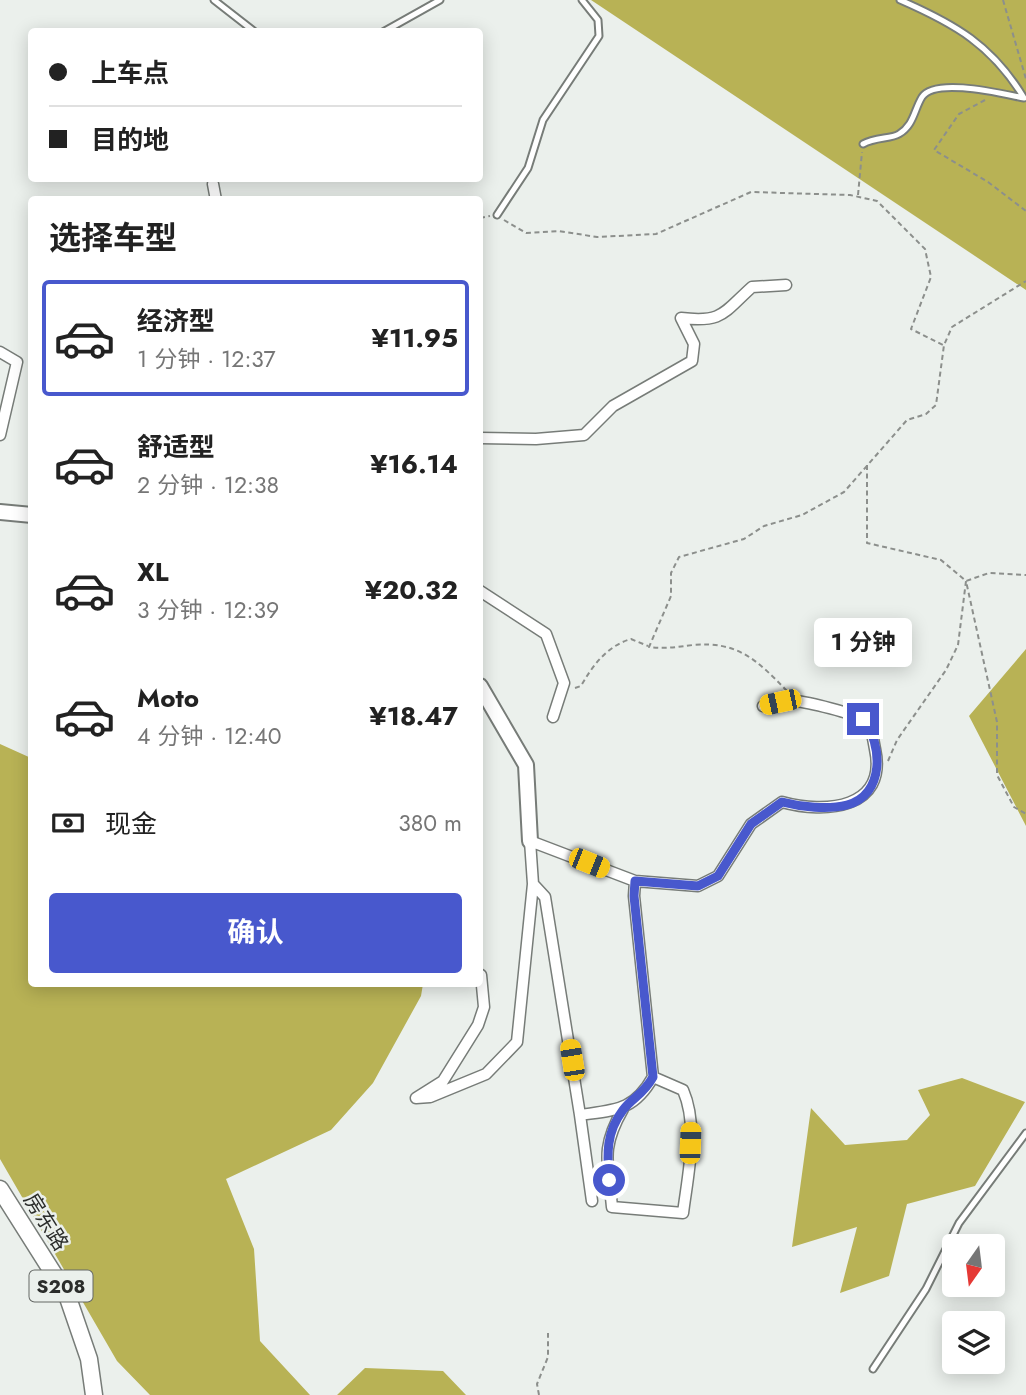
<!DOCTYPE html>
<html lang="zh">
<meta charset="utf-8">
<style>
:root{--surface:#fff;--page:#f2f2f2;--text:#222;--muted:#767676;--line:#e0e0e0;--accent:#4858cd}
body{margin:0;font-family:Jost,"Noto Sans SC",sans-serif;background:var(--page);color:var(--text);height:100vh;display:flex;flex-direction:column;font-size:26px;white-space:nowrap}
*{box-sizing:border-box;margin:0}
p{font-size:23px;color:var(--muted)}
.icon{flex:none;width:38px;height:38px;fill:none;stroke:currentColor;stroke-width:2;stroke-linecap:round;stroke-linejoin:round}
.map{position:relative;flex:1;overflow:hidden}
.drawer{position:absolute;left:28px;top:196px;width:455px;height:791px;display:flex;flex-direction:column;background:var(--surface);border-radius:7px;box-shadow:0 4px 18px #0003}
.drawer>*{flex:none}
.hud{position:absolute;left:28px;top:28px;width:455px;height:154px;border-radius:7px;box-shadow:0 4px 18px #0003;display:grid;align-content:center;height:154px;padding:0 21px;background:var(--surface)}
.needle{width:46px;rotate:194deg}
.tools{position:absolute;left:942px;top:1234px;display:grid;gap:14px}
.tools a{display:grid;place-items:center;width:63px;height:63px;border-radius:7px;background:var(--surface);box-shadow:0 4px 18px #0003;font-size:35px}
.end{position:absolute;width:32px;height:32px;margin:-16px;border:9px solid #4858cd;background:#fff;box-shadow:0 0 0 4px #fff}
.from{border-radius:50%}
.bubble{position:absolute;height:49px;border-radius:7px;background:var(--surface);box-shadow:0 4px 18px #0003;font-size:23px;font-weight:700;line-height:49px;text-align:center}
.car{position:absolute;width:21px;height:42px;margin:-21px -10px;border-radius:9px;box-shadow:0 0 5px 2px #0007;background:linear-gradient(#f5c518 24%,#345 0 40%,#f5c518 0 76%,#345 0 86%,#f5c518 0)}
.hud b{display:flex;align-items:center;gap:24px;height:66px;font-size:26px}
.hud b+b{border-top:2px solid var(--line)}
.hud i{width:18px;height:18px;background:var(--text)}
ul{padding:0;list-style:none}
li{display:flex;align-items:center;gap:21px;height:116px;margin:0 14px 10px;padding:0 7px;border:4px solid transparent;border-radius:7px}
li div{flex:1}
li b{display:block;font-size:26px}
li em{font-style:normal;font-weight:700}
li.selected{border-color:var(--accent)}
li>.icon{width:63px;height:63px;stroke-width:1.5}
h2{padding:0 21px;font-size:32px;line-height:84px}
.pay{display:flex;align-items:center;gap:18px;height:77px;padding:0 21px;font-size:26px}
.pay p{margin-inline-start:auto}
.cta{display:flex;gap:14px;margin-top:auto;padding:14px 21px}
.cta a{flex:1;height:80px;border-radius:7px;background:var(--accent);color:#fff;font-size:28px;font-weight:700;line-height:80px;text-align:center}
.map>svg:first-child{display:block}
.forest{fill:#b8b255}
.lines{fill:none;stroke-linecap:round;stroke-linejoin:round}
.lane-casing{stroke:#777c78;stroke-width:9}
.street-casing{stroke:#777c78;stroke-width:13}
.secondary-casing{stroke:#777c78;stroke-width:18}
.primary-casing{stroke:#777c78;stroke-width:19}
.path{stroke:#8c8f8c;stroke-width:2;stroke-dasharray:5 3.5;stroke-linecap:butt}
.lane{stroke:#fff;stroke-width:5}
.street{stroke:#fff;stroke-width:10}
.secondary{stroke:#fff;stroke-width:14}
.primary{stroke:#fff;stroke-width:16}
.route{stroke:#4858cd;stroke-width:9}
.labels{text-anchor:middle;stroke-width:5;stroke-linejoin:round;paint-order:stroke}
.shield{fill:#ebf0ec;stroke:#656865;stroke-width:2}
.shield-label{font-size:19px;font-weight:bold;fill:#2b2d2b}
.street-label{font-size:21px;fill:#2b2d2b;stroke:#ebf0ec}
</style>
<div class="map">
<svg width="1026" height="1395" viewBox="0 0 1026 1395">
<rect width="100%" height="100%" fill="#ebf0ec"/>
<path class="forest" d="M 591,0 L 1026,0 L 1026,290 Z
M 1026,649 L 1026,826 L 969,716 Z
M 0,744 L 31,758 L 32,984 L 423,984 L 421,996 L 373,1083 L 331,1130 L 226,1179 L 254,1249 L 260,1341 L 310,1395 L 150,1395 L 117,1361 L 0,1159 Z
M 962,1078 L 1025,1102 L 975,1186 L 907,1204 L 889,1276 L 840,1293 L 857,1227 L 792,1247 L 811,1108 L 845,1145 L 907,1140 L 930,1115 L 918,1090 Z
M 365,1368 L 443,1371 L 466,1395 L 337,1395 Z"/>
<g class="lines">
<g class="lane-casing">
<path id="lane" d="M 214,0 L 255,32
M 383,32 L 440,0
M 863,144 C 875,137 891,139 899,134 C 914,125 914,110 922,97 C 935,77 1003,94 1024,98 C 992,45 955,24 900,0
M 497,215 L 528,168 L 543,120 L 599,36 L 598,20 L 582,0
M 873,1369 L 926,1289 L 959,1223 L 1026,1133"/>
</g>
<g class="street-casing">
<path id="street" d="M 213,184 L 216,200
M 0,352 L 17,362 L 0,435
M 480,438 L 536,439 L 584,435 L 613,406 L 692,361 L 694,344 L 681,318 C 723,323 723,313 752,287 L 786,285
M 480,591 L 546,634 L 564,683 L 553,717
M 635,881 L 634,896 L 653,1077 C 634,1111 615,1110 580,1115 L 545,897 L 533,884 L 530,841 L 635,881 L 698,886 L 718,876 L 751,824 L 782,802 C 825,814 888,809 875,749 C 873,739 872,726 863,720 C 854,713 807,702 795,701 C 784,701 773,704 763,706
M 481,975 L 484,1007 L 478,1025 L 443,1081 L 416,1098 L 430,1097 L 486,1074 L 517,1042 L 533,884
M 623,1109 C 600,1149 608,1163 612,1207 L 683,1213 C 688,1174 699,1127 683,1090 L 653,1077
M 580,1115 L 592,1201"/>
</g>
<g class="secondary-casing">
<path id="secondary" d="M 0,512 L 32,515
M 480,686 L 526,765 L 530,841"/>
</g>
<g class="primary-casing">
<path id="primary" d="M 0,1189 L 67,1295 L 89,1359 L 94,1395"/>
</g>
<path class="path" d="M 1003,0 L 1026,79
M 985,100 L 959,114 L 934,150 L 988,182 L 1026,211
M 858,195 L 862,152
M 480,218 L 490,216
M 504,220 L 526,233 L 559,231 L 597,237 L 656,234 L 751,192 L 850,195 L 877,201 L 925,249 L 931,277 L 911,329 L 943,345
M 867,465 L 867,543 L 941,560 L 966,581 L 989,573 L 1026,575
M 575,688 L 581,686 C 593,665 607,646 631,639 L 648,646
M 787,691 C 757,660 738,641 693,645 C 677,647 665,649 649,647 L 671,596 L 671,573 L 679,557 L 744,539 L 764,526 L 802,515 L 844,492 L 907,420 L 926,414 L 936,405 L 944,345 L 952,327 L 1026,281
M 888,761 L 897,740 L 946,670 L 958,645 L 966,581 L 997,722 L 997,775 L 1014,807 L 1026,814
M 539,1395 L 537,1384 L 548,1357 L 548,1333"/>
<use href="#lane" class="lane"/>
<use href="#street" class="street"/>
<use href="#secondary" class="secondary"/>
<use href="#primary" class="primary"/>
</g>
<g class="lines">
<path class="route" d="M 609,1180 C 607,1154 606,1132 623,1110 C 633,1097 643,1095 653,1077 L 634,896 L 635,881 L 698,886 L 718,876 L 751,824 L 782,802 C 801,807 828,810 847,805 C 885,795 883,744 863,719"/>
</g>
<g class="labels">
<rect class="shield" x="29.5" y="1270.5" width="63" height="31" rx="5"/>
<g class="shield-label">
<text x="61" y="1293">S208</text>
</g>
<g class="street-label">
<text transform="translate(46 1222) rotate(58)" y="7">房东路</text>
</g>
</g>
</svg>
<div class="tools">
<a><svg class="needle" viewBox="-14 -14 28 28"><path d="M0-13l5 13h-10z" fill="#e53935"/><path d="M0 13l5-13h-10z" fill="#767676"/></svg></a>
<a><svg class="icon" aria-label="layers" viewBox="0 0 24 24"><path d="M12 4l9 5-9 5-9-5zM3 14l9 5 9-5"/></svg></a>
</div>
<i class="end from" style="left:609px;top:1180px"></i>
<i class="end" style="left:863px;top:719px"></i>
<div class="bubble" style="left:814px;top:618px;width:98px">1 分钟</div>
<i class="car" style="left:780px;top:702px;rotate:258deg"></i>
<i class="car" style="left:589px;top:863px;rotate:112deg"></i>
<i class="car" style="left:572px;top:1060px;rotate:351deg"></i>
<i class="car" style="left:690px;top:1143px;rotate:2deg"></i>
<div class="hud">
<b><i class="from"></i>上车点</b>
<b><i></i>目的地</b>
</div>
<section class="drawer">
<h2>选择车型</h2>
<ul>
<li class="selected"><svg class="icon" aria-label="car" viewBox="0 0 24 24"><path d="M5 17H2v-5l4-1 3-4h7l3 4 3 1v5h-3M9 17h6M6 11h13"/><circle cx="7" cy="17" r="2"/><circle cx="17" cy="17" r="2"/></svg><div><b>经济型</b><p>1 分钟 · 12:37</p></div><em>¥11.95</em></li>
<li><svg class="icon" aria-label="car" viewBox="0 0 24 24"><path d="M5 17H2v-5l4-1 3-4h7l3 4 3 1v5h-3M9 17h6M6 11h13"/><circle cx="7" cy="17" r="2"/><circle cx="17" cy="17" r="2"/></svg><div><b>舒适型</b><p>2 分钟 · 12:38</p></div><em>¥16.14</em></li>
<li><svg class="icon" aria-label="car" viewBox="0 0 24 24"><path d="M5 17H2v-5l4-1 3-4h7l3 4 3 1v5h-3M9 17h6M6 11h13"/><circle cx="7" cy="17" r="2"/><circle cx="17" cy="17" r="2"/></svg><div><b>XL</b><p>3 分钟 · 12:39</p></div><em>¥20.32</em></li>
<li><svg class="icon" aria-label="car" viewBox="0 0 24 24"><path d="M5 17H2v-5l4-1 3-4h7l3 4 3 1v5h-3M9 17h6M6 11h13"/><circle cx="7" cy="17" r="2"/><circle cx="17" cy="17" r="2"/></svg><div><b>Moto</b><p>4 分钟 · 12:40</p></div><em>¥18.47</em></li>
</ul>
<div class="pay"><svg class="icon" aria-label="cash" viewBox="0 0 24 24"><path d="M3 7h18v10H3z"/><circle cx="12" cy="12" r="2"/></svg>现金<p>380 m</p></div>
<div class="cta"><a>确认</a></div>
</section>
</div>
